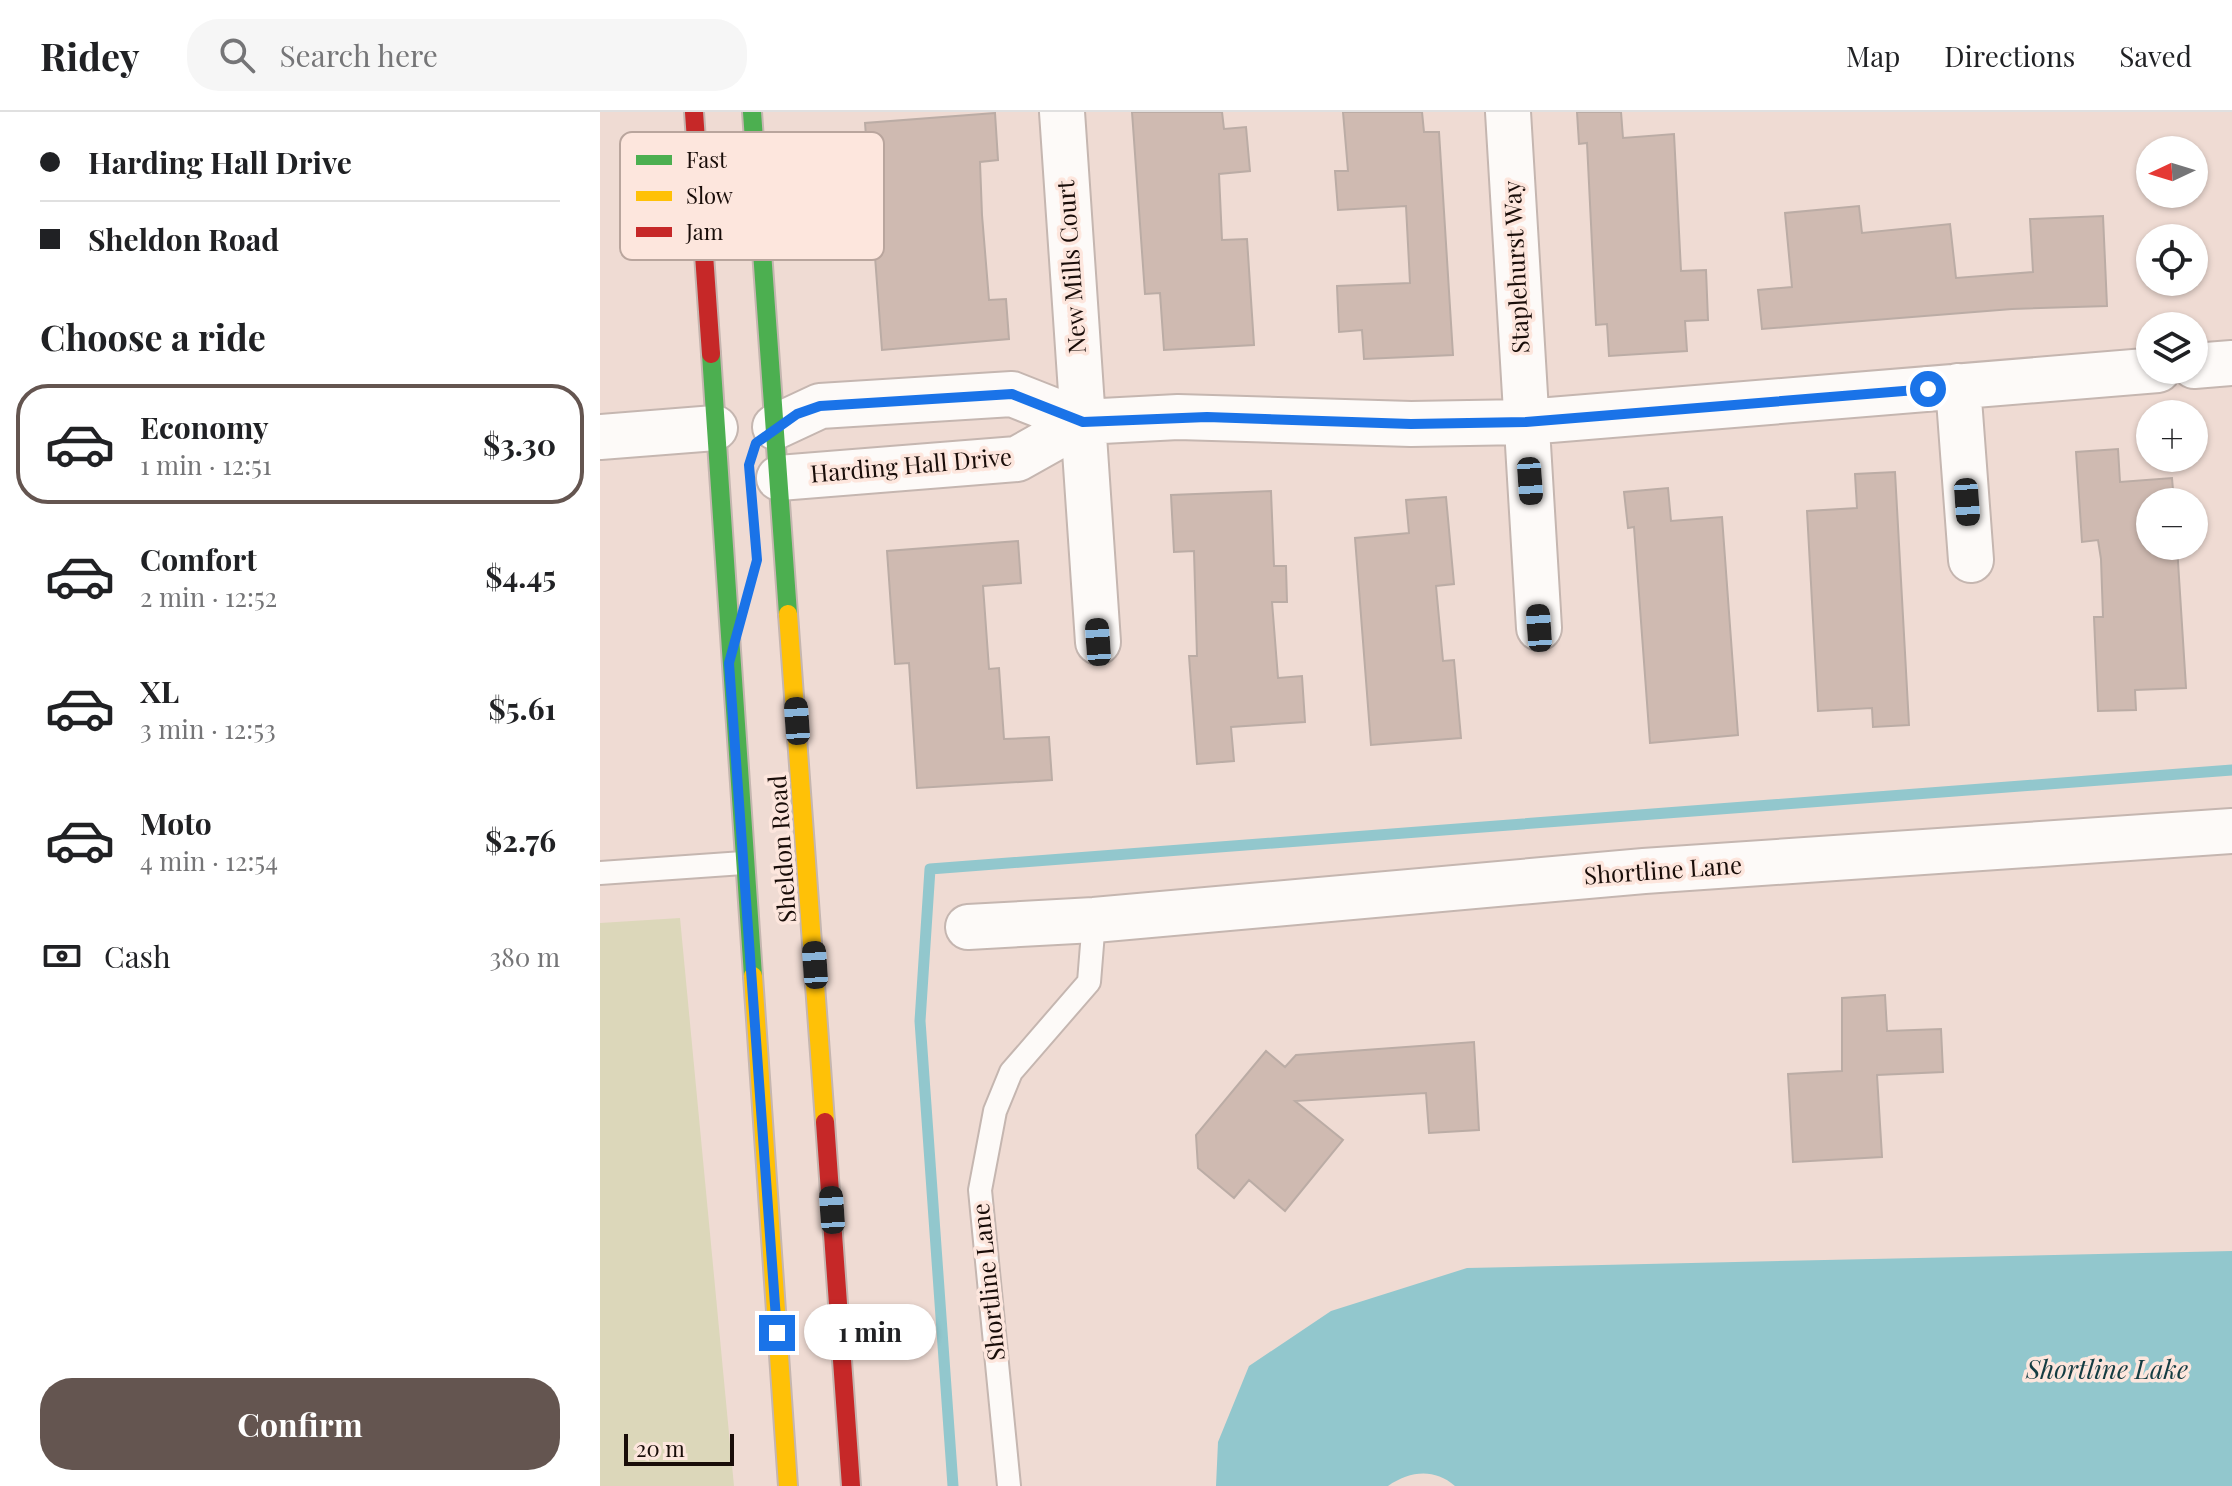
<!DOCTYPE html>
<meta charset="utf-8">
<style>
:root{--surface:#fff;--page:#f6f6f6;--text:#202124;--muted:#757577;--line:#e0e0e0;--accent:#645550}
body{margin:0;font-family:"Playfair Display",serif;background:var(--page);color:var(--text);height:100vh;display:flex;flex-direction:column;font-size:30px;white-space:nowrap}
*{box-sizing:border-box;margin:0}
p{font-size:26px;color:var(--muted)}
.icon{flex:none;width:44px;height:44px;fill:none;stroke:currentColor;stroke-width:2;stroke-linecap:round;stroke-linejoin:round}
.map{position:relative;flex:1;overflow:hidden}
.sheet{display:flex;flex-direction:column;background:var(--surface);width:600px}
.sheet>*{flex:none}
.hud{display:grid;align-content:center;height:176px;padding:0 40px;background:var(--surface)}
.needle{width:52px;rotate:266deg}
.buttons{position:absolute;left:1536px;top:24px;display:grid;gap:16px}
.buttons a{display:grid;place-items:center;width:72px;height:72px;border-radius:50%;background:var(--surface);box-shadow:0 2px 6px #0004;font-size:40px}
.scale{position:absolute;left:24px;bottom:20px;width:110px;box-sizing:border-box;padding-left:8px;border:4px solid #190d09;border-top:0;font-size:22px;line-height:28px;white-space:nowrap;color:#190d09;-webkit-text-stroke:6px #fde6dd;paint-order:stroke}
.end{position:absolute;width:36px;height:36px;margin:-18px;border:10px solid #1a73e8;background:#fff;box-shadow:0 0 0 4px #fff}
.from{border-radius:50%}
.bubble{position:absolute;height:56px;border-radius:28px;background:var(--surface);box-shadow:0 2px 6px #0004;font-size:26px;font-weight:700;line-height:56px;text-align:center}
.car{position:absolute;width:24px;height:48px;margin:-24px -12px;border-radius:10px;box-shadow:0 0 6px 2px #0007;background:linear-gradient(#222 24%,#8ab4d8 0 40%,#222 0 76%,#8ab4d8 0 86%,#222 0)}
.hud b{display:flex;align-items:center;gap:28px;height:76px;font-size:30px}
.hud b+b{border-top:2px solid var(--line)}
.hud i{width:20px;height:20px;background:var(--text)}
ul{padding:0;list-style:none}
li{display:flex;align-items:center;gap:24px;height:120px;margin:0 16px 12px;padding:0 24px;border:4px solid transparent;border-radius:32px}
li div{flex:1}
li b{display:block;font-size:30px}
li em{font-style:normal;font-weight:700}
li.active{border-color:var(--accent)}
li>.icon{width:72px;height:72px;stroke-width:1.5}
h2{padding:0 40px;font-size:36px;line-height:96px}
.pay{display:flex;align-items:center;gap:20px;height:88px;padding:0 40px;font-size:30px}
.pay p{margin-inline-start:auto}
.primary-button{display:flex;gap:16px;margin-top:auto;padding:16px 40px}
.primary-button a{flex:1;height:92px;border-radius:32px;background:var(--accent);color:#fff;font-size:32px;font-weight:700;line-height:92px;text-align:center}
header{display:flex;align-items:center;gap:48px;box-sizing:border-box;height:112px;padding:0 40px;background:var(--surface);border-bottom:2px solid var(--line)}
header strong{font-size:38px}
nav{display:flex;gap:44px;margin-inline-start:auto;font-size:28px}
.search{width:560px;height:72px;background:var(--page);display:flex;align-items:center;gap:20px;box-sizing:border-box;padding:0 28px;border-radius:32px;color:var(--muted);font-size:30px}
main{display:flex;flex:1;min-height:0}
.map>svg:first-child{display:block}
.green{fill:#dcd7ba}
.water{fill:#92c7cd}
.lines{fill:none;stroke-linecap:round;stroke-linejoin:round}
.stream{stroke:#92c7cd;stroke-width:11}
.building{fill:#cfbab1;stroke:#bbaca5;stroke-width:2}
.lane-casing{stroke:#c5b6b0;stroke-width:26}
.street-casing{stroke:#c5b6b0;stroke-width:48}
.fast-casing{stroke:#c5b6b0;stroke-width:22}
.slow-casing{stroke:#c5b6b0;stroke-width:22}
.jam-casing{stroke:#c5b6b0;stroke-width:22}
.lane{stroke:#fdfaf8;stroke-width:22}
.street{stroke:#fdfaf8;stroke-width:44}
.fast{stroke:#4caf50;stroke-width:18}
.slow{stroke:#ffc107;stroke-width:18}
.jam{stroke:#c62828;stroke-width:18}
.route{stroke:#1a73e8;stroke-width:10}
.labels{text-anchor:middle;stroke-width:7;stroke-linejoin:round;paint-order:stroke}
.street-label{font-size:24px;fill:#190d09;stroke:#fde6dd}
.water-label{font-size:26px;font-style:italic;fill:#143c42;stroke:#fde6dd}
.key{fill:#fde6dd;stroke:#b9a59d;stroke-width:2}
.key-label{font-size:22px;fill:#190d09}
</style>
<header>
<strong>Ridey</strong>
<div class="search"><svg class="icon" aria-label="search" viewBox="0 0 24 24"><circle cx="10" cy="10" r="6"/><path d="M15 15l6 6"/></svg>Search here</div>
<nav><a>Map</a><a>Directions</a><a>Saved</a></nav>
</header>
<main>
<section class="sheet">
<div class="hud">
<b><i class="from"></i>Harding Hall Drive</b>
<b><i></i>Sheldon Road</b>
</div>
<h2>Choose a ride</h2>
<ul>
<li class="active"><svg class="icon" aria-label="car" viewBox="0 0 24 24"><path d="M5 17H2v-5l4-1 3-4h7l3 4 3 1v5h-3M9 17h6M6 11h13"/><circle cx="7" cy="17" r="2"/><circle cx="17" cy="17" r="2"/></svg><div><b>Economy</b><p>1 min · 12:51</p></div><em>$3.30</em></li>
<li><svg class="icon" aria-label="car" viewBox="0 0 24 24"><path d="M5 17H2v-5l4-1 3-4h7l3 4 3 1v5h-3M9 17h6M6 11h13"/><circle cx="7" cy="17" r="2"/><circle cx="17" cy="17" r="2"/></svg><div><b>Comfort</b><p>2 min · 12:52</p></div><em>$4.45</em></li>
<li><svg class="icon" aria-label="car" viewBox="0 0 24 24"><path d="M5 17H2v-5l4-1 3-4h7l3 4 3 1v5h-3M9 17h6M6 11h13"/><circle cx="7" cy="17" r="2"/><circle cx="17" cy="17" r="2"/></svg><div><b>XL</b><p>3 min · 12:53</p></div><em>$5.61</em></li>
<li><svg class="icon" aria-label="car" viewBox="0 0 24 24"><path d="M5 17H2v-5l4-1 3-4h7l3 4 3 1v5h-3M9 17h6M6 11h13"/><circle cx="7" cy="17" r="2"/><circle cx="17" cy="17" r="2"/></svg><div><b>Moto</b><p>4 min · 12:54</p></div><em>$2.76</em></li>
</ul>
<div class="pay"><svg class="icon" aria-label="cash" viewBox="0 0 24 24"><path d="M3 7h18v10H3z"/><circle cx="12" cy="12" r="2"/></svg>Cash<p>380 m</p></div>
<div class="primary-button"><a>Confirm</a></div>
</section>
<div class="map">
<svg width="1632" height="1374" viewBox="0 0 1632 1374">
<rect width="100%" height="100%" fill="#efdbd3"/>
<path class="green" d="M 80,806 L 134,1374 L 0,1374 L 0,811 Z"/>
<path class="water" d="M 1632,1139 L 1632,1374 L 855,1374 C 834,1356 810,1359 788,1374 L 616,1374 L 618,1330 L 649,1254 L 731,1199 L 867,1156 Z"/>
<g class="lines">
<path class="stream" d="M 353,1374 L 320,909 L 330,757 L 1632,658"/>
</g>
<path class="building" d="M 532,0 L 622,0 L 624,17 L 646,15 L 650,59 L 619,62 L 622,128 L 647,127 L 654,233 L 564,238 L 560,181 L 545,182 Z
M 743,0 L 822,0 L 824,20 L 839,20 L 853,243 L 764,247 L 762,218 L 739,220 L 737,174 L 810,171 L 806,94 L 738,98 L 735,59 L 748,59 Z
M 977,0 L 1021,0 L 1023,26 L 1074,22 L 1081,159 L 1106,158 L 1108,208 L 1085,209 L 1087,239 L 1009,244 L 1007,212 L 996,213 L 987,31 L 979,32 Z
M 395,1 L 398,48 L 380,50 L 382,103 L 389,188 L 406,187 L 409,227 L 282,238 L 265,11 Z
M 1259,94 L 1262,121 L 1350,112 L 1356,166 L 1433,160 L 1430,107 L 1503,104 L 1507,194 L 1412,197 L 1162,217 L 1158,178 L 1192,175 L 1185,101 Z
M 1518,337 L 1520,370 L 1572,366 L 1574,390 L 1550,390 L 1550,434 L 1577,434 L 1586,576 L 1535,578 L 1536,598 L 1498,599 L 1494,505 L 1503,505 L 1501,447 L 1498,428 L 1482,430 L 1476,340 Z
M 1295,360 L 1309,613 L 1273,615 L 1272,596 L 1218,599 L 1207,399 L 1257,396 L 1255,362 Z
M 1068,376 L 1071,409 L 1122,405 L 1138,623 L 1050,631 L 1034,415 L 1028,416 L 1024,380 Z
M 671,379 L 674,454 L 686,454 L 687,490 L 672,490 L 678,566 L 702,564 L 705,610 L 631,615 L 634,649 L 597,652 L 589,544 L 597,544 L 594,439 L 574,440 L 571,383 Z
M 846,385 L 854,472 L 836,474 L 843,549 L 854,548 L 861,626 L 771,633 L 755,426 L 809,421 L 806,388 Z
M 418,429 L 421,471 L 383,474 L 389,557 L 399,556 L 404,627 L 449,625 L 452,668 L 317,676 L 309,551 L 295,552 L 287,439 Z
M 1285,883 L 1287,919 L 1341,917 L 1343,960 L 1277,963 L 1282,1045 L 1193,1050 L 1188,962 L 1242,959 L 1242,886 Z
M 874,930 L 879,1018 L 829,1021 L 826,981 L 695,989 L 743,1028 L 685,1099 L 649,1068 L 634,1086 L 598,1056 L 596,1023 L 666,939 L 685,955 L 696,943 Z"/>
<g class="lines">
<g class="lane-casing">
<path id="lane" d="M 0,761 L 143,751
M 409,1374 L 380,1078 L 395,999 L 411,960 L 489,870 L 494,808"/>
</g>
<g class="street-casing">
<path id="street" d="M 462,0 L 498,530
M 908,0 L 939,516
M 1594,254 L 1632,251
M 1358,274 L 1371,448
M 175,315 L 220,294 L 412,282 L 483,310 L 578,305 L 811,312 L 926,310 L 1558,258
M 0,325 L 115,316
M 179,366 L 417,347 L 483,310
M 368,815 L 494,808 L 1044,759 L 1632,719"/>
</g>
<g class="fast-casing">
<path id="fast" d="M 152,0 L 188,502
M 111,242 L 153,864"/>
</g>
<g class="slow-casing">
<path id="slow" d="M 188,502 L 225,1010
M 153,864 L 188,1374"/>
</g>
<g class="jam-casing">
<path id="jam" d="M 94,0 L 111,242
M 225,1010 L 251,1374"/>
</g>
<use href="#lane" class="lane"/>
<use href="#street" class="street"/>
<use href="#fast" class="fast"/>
<use href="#slow" class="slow"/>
<use href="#jam" class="jam"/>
</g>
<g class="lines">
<path class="route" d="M 177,1221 L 129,551 L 157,448 L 149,353 L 156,331 L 197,302 L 220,294 L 412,282 L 483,310 L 607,305 L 811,312 L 926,310 L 1328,277"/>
</g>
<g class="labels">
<g class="street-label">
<text transform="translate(472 155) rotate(-94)" y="8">New Mills Court</text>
<text transform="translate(917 155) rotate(-93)" y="8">Staplehurst Way</text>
<text transform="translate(311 354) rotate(-5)" y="8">Harding Hall Drive</text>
<text transform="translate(183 737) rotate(-94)" y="8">Sheldon Road</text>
<text transform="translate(1063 759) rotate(-4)" y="8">Shortline Lane</text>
<text transform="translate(389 1170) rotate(-96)" y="8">Shortline Lane</text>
</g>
<g class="water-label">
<text x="1507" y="1267">Shortline Lake</text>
</g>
</g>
<rect x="20" y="20" width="264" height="128" rx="12" class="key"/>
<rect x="36" y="43" width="36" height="10" fill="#4caf50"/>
<rect x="36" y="79" width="36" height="10" fill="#ffc107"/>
<rect x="36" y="115" width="36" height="10" fill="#c62828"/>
<g class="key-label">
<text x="86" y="56">Fast</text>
<text x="86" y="92">Slow</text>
<text x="86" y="128">Jam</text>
</g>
</svg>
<div class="buttons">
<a><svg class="needle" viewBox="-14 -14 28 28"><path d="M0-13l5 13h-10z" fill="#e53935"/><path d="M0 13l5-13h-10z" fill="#757577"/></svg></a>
<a><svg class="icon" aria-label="locate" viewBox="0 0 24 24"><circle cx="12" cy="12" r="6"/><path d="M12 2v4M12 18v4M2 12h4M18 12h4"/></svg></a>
<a><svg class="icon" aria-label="layers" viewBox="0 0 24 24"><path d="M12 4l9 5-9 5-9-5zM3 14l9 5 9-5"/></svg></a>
<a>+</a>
<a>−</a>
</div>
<div class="scale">20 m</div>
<i class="end from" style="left:1328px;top:277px"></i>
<i class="end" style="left:177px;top:1221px"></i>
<div class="bubble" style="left:204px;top:1192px;width:132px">1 min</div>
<i class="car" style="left:930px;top:369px;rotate:176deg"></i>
<i class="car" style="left:1367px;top:390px;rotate:176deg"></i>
<i class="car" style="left:939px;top:516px;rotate:356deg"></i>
<i class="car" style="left:498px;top:530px;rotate:356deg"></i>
<i class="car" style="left:197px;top:609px;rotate:356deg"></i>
<i class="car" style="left:215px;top:853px;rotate:356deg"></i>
<i class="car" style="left:232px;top:1098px;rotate:356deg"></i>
</div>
</main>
